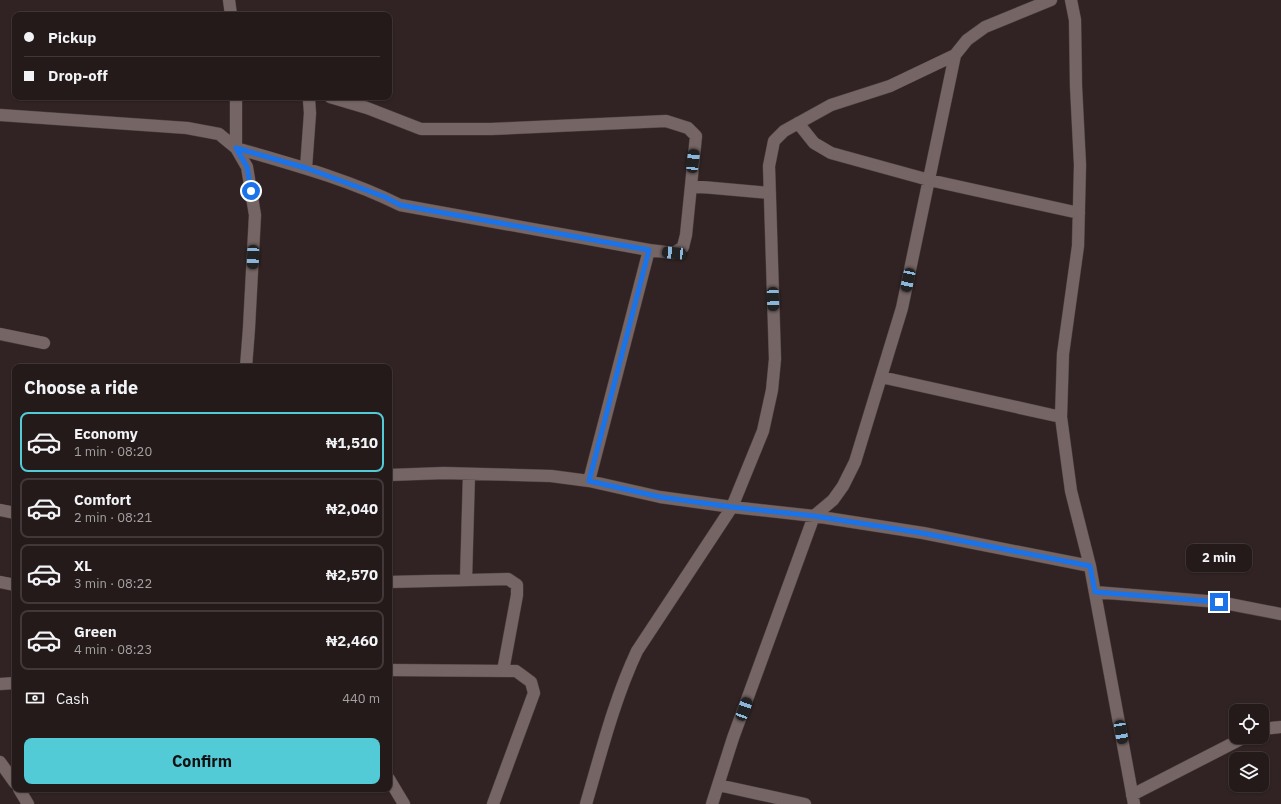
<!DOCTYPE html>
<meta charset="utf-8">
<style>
:root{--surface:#251a1a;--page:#2d2323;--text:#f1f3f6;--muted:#a3a1a2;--line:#423839;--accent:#52cbd7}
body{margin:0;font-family:"IBM Plex Sans",sans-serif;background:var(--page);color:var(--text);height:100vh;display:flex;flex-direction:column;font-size:15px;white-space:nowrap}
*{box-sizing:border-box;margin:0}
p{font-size:13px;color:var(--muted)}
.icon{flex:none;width:22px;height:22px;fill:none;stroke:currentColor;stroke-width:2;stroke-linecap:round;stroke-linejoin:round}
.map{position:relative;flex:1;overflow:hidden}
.details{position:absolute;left:12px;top:364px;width:380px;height:428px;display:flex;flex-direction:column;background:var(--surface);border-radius:8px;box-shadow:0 1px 3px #0004,0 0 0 1px var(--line)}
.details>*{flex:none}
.guide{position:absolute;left:12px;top:12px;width:380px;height:88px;border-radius:8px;box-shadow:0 1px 3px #0004,0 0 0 1px var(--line);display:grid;align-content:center;height:88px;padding:0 12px;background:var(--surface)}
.fabs{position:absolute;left:1229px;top:704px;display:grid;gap:8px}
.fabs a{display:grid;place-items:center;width:40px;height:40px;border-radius:8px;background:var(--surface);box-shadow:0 1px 3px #0004,0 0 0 1px var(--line);font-size:20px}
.end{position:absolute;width:18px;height:18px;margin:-9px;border:5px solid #1a73e8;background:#fff;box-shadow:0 0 0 2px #fff}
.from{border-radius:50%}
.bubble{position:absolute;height:28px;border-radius:8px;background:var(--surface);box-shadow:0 1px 3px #0004,0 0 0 1px var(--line);font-size:13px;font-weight:700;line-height:28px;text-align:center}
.car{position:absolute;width:12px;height:24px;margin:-12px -6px;border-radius:5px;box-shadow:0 0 3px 1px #0007;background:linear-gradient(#222 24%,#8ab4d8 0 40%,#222 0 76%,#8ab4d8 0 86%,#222 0)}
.guide b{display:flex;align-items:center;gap:14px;height:38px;font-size:15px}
.guide b+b{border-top:1px solid var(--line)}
.guide i{width:10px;height:10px;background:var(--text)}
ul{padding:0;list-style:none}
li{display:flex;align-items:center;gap:12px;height:60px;margin:0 8px 6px;padding:0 4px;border:2px solid var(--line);border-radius:8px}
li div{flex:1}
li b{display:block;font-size:15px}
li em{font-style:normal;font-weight:700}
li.current{border-color:var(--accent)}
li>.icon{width:36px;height:36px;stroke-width:1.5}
h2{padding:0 12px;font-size:18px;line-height:48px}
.pay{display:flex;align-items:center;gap:10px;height:44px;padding:0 12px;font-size:15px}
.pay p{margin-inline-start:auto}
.action{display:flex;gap:8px;margin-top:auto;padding:8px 12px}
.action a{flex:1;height:46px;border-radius:8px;background:var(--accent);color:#111;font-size:16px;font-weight:700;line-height:46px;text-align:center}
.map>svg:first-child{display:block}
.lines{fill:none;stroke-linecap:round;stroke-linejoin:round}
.street-casing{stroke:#4d4141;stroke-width:13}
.street{stroke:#756564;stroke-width:12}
.route{stroke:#1a73e8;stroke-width:5}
</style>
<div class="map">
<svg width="1281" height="804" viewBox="0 0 1281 804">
<rect width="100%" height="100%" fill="#312323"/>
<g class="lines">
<g class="street-casing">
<path id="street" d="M 229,0 L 231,15
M 236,97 L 236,148 C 291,164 348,179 400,205 L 649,250 L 589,481
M 330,97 L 367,108 L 421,129 L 491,129 L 666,121 L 688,128 L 696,136 L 686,235 L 683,247 L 674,253 L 649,250
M 0,115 L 187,128 L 219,134 L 236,148 L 247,167 L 255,215 L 249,328 L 246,367
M 798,123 L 814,143 L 831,153 L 929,180 L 1079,213
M 306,168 L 310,113 L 309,100 L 311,97
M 691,186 L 770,193
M 0,334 L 44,343
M 881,377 L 1061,417
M 389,475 L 444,473 L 551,476 L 589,481 L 660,497 L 732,507 L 814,516 L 923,533 L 1090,566 L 1071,491 L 1061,417 L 1063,354 L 1078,246 L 1080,165 L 1076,86 L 1075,20 L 1071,0
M 0,510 L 15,513
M 1090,566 L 1134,804
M 466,580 L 469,474
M 0,582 L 15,585
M 389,582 L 508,579 L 517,585 L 517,595 L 503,671
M 1095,592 L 1219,602 L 1281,614
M 389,670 L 516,671 L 531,682 L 534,693 L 493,804
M 0,684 L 15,683
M 1262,729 L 1281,727
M 0,762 L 15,783
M 389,779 L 404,804
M 718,785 L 805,804
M 19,789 L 28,804
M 1132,795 L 1245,737
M 586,804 C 601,753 614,700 637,651 L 732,507 L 763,431 L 772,390 L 775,359 L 769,166 L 774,141 L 784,131 L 831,105 L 890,86 L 955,55
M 712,804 L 733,738 L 814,516 L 833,500 L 843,486 L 855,462 L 902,308 L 955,55 L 967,40 L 985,27 L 1051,0"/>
</g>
<use href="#street" class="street"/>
</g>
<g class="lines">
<path class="route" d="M 251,191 L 247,167 L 236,148 L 306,168 L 385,197 L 400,205 L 649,250 L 589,481 L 660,497 L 732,507 L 814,516 L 922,533 L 1090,566 L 1095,592 L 1219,602"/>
</g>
</svg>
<div class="fabs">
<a><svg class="icon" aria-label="locate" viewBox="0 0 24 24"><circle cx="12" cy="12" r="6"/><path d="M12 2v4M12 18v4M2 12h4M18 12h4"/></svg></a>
<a><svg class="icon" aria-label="layers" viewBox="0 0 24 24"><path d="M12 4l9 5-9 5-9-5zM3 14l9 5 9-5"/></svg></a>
</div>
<i class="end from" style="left:251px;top:191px"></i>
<i class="end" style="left:1219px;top:602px"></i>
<div class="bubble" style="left:1186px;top:544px;width:66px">2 min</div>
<i class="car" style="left:693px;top:161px;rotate:6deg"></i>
<i class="car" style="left:674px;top:253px;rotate:275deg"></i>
<i class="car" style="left:253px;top:257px;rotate:182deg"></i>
<i class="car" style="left:908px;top:280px;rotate:192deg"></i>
<i class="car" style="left:773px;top:299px;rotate:178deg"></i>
<i class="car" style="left:744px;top:709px;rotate:20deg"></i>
<i class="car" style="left:1121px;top:732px;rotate:170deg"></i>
<div class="guide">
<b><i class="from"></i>Pickup</b>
<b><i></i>Drop-off</b>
</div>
<section class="details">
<h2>Choose a ride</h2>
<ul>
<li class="current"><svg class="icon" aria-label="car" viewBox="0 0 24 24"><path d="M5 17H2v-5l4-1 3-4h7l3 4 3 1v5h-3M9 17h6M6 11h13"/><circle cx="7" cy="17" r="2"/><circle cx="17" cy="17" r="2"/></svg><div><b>Economy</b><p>1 min · 08:20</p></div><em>₦1,510</em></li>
<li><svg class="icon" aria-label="car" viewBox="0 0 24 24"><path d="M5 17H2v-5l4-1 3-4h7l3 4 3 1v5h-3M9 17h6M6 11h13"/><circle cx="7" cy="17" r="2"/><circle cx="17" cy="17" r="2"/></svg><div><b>Comfort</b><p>2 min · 08:21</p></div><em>₦2,040</em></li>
<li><svg class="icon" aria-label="car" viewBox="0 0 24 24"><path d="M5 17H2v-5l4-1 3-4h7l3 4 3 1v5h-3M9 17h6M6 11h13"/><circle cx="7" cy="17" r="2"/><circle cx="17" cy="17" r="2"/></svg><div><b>XL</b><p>3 min · 08:22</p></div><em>₦2,570</em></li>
<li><svg class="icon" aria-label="car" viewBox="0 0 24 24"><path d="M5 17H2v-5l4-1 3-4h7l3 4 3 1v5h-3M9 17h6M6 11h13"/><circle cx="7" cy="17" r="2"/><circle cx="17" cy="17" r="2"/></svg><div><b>Green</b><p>4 min · 08:23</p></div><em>₦2,460</em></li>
</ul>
<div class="pay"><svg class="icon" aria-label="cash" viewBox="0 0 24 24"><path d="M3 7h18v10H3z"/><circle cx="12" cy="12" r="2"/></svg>Cash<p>440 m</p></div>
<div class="action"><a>Confirm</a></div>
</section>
</div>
